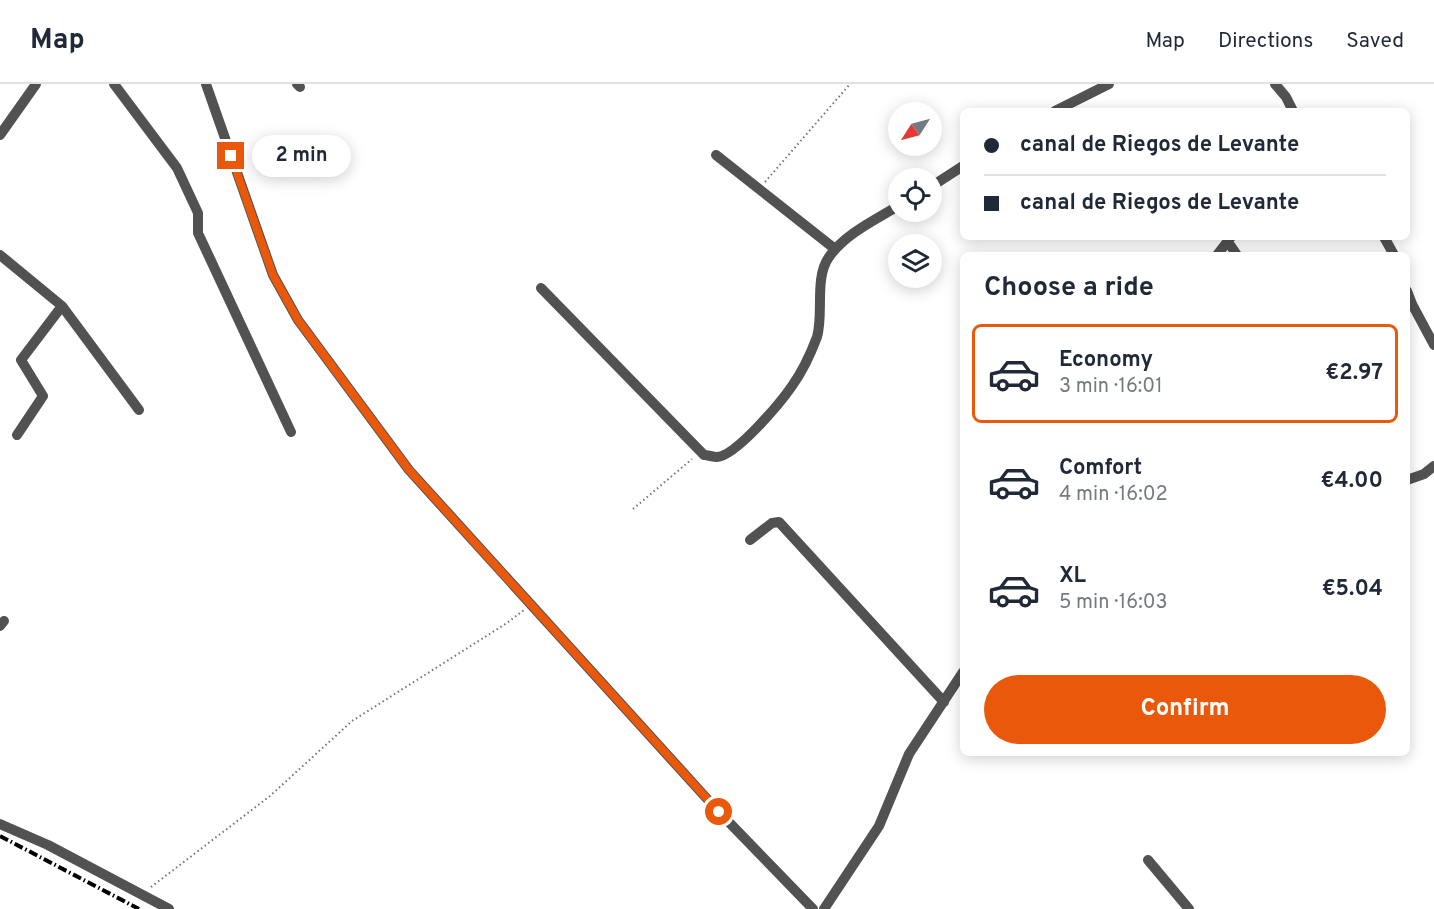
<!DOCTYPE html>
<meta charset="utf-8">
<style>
:root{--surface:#fff;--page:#f2f2f3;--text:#1f2937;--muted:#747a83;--line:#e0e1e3;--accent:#ea580c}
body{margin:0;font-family:Overpass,sans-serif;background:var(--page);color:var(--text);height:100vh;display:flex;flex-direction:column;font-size:22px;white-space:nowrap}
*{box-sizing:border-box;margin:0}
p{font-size:20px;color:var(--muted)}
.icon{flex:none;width:33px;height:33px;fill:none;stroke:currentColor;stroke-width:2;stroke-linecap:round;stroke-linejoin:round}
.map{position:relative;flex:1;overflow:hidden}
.panel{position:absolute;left:960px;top:168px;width:450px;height:504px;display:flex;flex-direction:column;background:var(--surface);border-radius:9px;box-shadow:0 3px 15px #0003}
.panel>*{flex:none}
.top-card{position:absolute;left:960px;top:24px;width:450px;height:132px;border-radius:9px;box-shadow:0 3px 15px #0003;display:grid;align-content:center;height:132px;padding:0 24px;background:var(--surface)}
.needle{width:39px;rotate:234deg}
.controls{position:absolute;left:888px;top:18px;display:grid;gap:12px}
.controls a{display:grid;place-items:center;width:54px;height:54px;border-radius:50%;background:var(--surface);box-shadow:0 3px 15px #0003;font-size:30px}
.end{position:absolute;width:27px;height:27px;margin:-14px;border:8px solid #ea580c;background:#fff;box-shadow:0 0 0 3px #fff}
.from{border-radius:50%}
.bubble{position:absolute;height:42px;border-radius:21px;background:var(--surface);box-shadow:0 3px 15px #0003;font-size:20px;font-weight:700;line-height:42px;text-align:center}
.top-card b{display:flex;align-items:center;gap:21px;height:57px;font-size:22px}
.top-card b+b{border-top:2px solid var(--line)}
.top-card i{width:15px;height:15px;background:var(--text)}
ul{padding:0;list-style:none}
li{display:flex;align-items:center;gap:18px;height:99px;margin:0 12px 9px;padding:0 12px;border:3px solid transparent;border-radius:9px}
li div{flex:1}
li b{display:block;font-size:22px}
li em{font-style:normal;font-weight:700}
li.on{border-color:var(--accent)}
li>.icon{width:54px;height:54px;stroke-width:1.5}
h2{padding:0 24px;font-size:27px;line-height:72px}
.cta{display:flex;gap:12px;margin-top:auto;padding:12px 24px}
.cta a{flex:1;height:69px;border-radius:36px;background:var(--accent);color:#fff;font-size:24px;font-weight:700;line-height:69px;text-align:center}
header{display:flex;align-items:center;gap:36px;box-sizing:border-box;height:84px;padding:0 30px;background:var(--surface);border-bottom:2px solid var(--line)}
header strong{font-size:28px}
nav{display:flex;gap:33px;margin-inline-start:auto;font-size:21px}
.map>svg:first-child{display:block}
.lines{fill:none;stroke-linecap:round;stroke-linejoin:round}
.path{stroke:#747474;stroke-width:2;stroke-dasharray:1.5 3;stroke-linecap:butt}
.street{stroke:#525252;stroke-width:10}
.rail{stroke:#000;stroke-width:4;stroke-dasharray:9 3 1.5 3;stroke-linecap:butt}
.route{stroke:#ea580c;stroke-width:8}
</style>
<header>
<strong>Map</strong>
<nav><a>Map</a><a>Directions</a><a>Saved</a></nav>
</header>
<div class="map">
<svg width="1434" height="825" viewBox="0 0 1434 825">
<rect width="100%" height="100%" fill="#fff"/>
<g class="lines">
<path class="path" d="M 765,98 L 850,0
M 633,425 L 692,375
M 151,803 L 270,712 L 352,637 L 507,539 L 524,526"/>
<path class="street" d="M 114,0 L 177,84 L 198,129 L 198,149 L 291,348
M 206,0 L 273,191 L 298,236 L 409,386 L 719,728 L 813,825
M 297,0 L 300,3
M 1275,0 L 1286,13 L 1293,27
M 1055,27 L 1109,0
M 0,51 L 36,0
M 716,71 L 835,165
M 932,102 L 963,82
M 1384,153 L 1394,171
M 1228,158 L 1237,171
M 0,171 L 62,222 L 139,326
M 1217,171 L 1231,153
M 541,204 L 704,371 C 708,371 713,373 717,373 C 736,372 781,318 792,302 C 802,288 811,269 817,253 C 824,230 814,194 829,173 C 845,150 875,136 898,122
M 1407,207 L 1412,220 L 1434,261
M 17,351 L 43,312 L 21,276 L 62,222
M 1407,396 L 1424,390 L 1434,382
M 750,456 L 772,439 L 779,438 L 944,618
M 0,542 L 4,537
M 0,740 L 48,761 L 169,825
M 1148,776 L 1189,825
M 824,825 L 879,742 L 909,670 L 963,588"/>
<path class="rail" d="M 0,752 L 139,825"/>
</g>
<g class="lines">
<path class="route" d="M 231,72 L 273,191 L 298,236 L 409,386 L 719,728"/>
</g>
</svg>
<div class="controls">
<a><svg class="needle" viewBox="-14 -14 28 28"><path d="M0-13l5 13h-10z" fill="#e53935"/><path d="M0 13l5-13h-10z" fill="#747a83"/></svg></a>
<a><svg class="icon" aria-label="locate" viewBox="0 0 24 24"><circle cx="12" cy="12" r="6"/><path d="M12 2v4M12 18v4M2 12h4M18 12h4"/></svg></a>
<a><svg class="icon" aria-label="layers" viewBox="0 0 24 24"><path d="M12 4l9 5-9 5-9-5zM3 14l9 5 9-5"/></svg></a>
</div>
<i class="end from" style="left:719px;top:728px"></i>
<i class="end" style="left:231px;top:72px"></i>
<div class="bubble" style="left:252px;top:51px;width:99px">2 min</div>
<div class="top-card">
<b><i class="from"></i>canal de Riegos de Levante</b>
<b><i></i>canal de Riegos de Levante</b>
</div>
<section class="panel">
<h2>Choose a ride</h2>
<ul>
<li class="on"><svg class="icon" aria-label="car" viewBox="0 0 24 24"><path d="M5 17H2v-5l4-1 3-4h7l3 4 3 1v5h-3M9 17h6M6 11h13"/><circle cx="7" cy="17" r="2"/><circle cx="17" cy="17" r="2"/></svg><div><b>Economy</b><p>3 min · 16:01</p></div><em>€2.97</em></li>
<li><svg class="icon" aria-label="car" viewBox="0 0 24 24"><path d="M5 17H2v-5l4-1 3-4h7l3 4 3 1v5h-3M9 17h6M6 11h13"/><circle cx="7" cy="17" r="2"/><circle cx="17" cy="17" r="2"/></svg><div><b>Comfort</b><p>4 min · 16:02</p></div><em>€4.00</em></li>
<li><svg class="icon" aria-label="car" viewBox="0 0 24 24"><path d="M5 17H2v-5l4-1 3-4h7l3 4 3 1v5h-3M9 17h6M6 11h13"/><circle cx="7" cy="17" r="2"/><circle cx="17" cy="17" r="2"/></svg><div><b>XL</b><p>5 min · 16:03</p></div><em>€5.04</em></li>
</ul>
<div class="cta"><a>Confirm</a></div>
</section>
</div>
